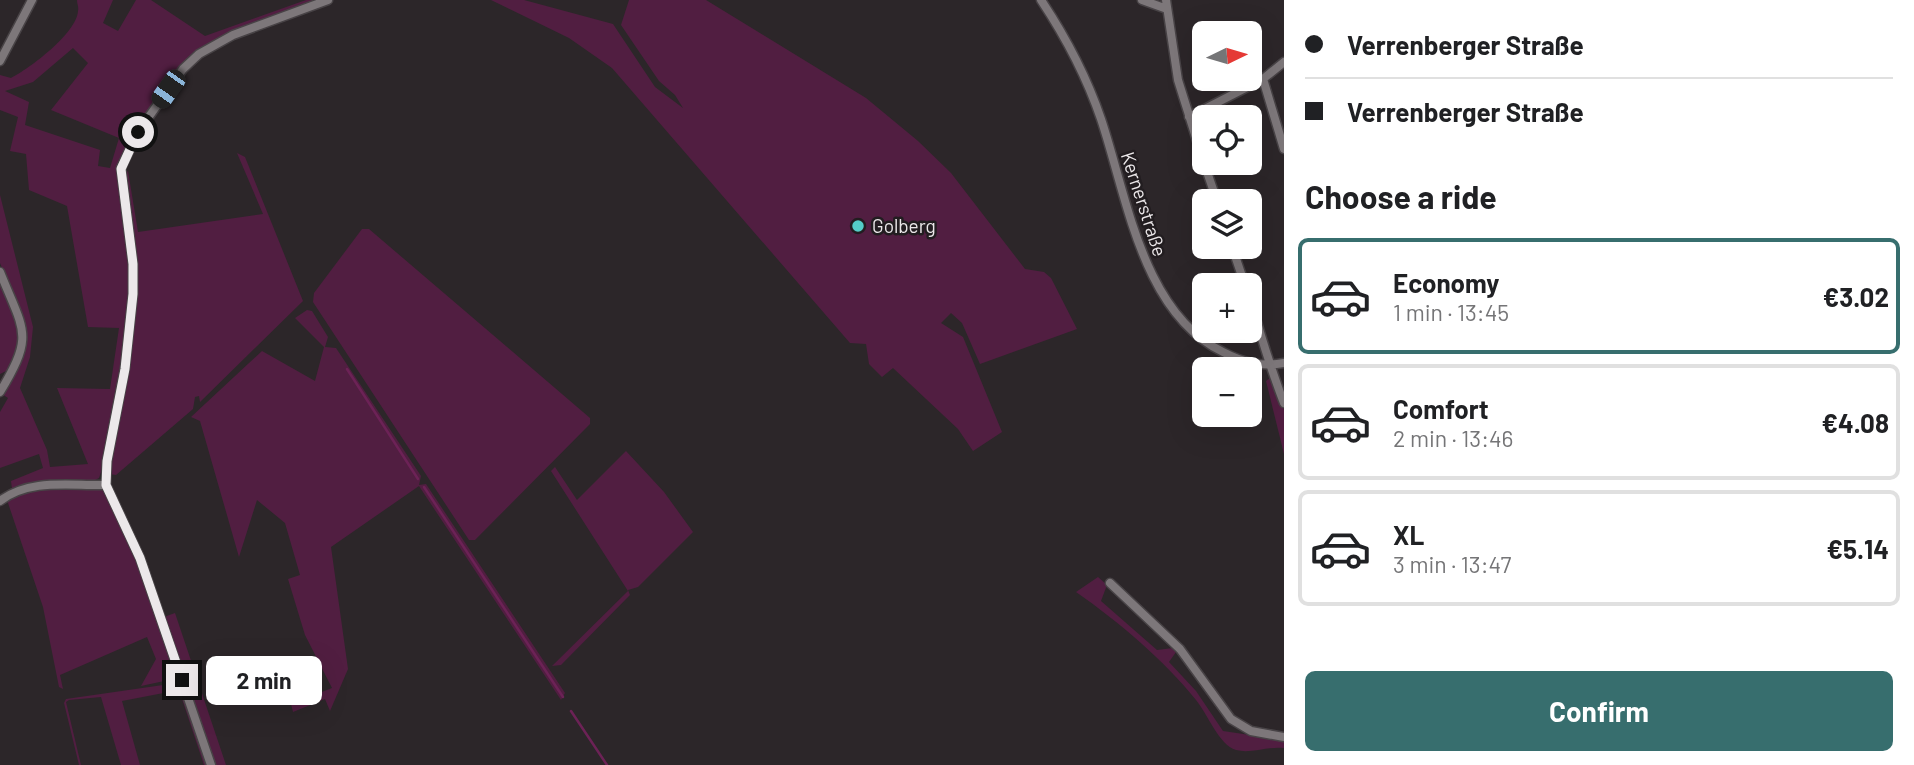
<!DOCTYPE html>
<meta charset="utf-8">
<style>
:root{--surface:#fff;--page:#f6f6f6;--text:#202124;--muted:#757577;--line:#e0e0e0;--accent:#376e6e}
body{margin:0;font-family:Barlow,sans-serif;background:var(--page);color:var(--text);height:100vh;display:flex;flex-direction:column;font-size:26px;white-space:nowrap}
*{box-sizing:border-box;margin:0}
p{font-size:23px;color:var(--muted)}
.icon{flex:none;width:38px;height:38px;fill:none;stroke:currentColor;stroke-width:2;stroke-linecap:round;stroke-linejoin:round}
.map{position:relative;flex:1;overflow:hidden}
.sheet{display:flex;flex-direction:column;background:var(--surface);width:630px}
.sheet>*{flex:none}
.top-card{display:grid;align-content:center;height:154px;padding:0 21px;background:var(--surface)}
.needle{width:46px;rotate:85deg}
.fabs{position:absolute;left:1192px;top:21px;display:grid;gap:14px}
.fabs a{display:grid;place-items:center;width:70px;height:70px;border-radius:10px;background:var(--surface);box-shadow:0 7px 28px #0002;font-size:35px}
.end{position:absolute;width:32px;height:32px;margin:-16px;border:9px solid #ece8ea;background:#111;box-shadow:0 0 0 4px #111}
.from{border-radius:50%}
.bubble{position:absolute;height:49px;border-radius:10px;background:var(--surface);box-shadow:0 7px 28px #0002;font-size:23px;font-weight:700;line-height:49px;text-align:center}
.car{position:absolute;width:21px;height:42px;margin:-21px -10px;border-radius:9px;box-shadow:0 0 5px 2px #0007;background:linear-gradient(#222 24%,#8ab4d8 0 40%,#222 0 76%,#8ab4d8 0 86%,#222 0)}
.top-card b{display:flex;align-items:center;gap:24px;height:66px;font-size:26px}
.top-card b+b{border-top:2px solid var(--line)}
.top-card i{width:18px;height:18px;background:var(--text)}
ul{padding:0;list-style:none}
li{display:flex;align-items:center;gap:21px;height:116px;margin:0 14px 10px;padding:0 7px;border:4px solid var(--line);border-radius:10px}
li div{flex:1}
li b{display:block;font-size:26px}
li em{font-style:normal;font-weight:700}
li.on{border-color:var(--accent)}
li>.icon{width:63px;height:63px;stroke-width:1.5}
h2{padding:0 21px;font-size:32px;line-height:84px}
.action{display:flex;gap:14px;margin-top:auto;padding:14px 21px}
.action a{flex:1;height:80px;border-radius:10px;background:var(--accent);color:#fff;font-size:28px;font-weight:700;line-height:80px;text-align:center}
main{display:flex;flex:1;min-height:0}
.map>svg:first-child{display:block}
.green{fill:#511e41;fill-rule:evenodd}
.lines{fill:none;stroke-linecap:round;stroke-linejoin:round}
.stream{stroke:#6c2256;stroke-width:2.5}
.street-casing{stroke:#484346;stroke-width:11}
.street{stroke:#7d777a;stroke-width:8}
.route{stroke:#ece8ea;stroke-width:9}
.poi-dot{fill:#54cdc8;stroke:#221d20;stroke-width:2.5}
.labels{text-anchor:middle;stroke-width:5;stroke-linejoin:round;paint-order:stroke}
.street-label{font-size:19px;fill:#ece8ea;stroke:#221d20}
.poi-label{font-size:19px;fill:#ece8ea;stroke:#221d20;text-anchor:start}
</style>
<main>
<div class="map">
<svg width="1284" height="765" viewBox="0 0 1284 765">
<rect width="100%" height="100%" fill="#2c2629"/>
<path class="green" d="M 77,0 L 113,0 L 103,23 L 118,31 L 136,0 L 151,0 L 205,36 L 306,0 L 317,0 L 233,31 L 197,50 L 180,66 L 134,130 L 118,168 L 128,237 L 130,294 L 123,365 L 104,463 L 99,478 L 93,481 L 30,484 L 12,489 L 11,481 L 43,468 L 39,454 L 0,468 L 0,412 L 8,398 L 2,394 L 24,356 L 27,337 L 25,326 L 0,263 L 0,195 L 33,327 L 30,357 L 20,388 L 47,450 L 50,467 L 88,464 L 57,388 L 110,389 L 119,328 L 88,327 L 67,206 L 29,190 L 26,154 L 10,151 L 18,117 L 0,110 L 0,75 L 11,78 C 29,69 77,33 78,11 C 79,7 77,4 77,0 ZM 73,48 L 88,63 L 51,110 L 119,138 L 110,168 L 98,166 L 100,150 L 25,125 L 29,102 L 5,91 L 33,82 Z
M 491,0 L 524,0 L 613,24 L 655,87 L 683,108 L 675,95 L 659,81 L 621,25 L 629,0 L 706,0 L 866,98 L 918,141 L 951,173 L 1025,269 L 1044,272 L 1051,278 L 1077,329 L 980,364 L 962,323 L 951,313 L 941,323 L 963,337 L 1002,432 L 973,451 L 958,429 L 893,368 L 882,377 L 869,364 L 866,344 L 850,343 L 612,68 L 569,38 Z
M 237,153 L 245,157 L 303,301 L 200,402 L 199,396 L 195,397 L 193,409 L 116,475 L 109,474 L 128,369 L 135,295 L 124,174 L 128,171 L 138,232 L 263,214 Z
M 362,229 L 369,229 L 590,418 L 590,424 L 475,540 L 469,540 L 313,302 L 314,293 Z
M 0,279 L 21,338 L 10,369 L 0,374 Z
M 307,310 L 312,311 L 328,337 L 325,347 L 336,348 L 421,476 L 419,485 L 426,484 L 565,693 L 561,700 L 419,486 L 331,547 L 348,669 L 330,711 L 325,699 L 293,712 L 291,704 L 332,688 L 305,635 L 288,579 L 300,575 L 285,523 L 257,500 L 239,557 L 200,421 L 191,417 L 262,351 L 315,381 L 324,347 L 295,318 Z
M 1271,377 L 1284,410 L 1284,454 L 1266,381 Z
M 626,451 L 664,492 L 693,532 L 638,587 L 628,590 L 630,595 L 561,665 L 552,666 L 628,591 L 551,471 L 555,467 L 577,500 Z
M 92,488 L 103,490 L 109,496 L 137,559 L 178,678 L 141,686 L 156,659 L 147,637 L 60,675 L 63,689 L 59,687 L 43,607 L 7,500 L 33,489 Z
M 1098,577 L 1107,585 L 1101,601 L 1157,650 L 1173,648 L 1176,652 L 1169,662 L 1196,691 L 1223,731 L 1284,740 L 1284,748 C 1268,746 1251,754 1236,750 C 1219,745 1207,713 1196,700 C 1164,660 1119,622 1076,592 Z
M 175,613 L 226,765 L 215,765 L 164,617 Z
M 177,683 L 208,765 L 204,765 L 179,690 L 122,701 L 140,765 L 121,765 L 101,697 L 69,700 L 66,702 L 81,765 L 79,765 L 64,703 L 66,699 Z"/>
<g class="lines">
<path class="stream" d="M 347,369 L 418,479
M 424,487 L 563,697
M 571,711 L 607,765"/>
<g class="street-casing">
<path id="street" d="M 1041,0 C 1065,36 1087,78 1101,119 C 1127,196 1142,313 1223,352 C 1244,363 1261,367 1284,363
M 1142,0 L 1167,9
M 1166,0 L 1178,80 L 1204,163
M 0,61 L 32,0
M 1263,79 L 1284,149
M 1189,117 L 1263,79 L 1284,62
M 1204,163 L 1217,201
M 1232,247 L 1245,285
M 0,272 C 24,332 35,334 0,392
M 1250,299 C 1261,335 1270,368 1284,403
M 0,501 C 30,478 70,486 106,485
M 1110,583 L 1180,649 L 1231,719 L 1251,731 L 1284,737
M 211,765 L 140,558 L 106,485 L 107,461 L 125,368 L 133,294 L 133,264 L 121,168 L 138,132 L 183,69 L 199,54 L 233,35 L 328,0"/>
</g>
<use href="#street" class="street"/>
</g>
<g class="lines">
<path class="route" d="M 138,132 L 121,169 L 133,264 L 133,294 L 125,369 L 107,461 L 106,485 L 140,558 L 182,680"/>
</g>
<circle class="poi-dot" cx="858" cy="226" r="7"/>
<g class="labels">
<g class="street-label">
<text transform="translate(1144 204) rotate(72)" y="7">Kernerstraße</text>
</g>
<g class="poi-label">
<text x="872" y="233">Golberg</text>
</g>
</g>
</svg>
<div class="fabs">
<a><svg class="needle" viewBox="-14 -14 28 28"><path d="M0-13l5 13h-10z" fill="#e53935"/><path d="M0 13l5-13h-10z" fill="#757577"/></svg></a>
<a><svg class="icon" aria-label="locate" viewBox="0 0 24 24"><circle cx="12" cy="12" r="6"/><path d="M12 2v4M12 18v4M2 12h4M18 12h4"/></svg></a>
<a><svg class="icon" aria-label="layers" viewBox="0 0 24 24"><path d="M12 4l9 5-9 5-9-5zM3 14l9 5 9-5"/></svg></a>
<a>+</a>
<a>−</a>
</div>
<i class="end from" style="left:138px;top:132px"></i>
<i class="end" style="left:182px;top:680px"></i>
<div class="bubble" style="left:206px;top:656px;width:116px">2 min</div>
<i class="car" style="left:168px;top:89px;rotate:215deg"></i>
</div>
<section class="sheet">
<div class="top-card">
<b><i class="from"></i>Verrenberger Straße</b>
<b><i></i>Verrenberger Straße</b>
</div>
<h2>Choose a ride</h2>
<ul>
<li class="on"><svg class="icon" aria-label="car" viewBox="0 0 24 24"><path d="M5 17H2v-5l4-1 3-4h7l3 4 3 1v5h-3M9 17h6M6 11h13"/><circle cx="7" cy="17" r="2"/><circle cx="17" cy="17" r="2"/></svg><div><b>Economy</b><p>1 min · 13:45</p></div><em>€3.02</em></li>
<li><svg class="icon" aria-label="car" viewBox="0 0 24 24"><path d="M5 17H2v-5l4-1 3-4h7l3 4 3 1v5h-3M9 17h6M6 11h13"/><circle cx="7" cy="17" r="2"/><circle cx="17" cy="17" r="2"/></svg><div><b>Comfort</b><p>2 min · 13:46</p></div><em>€4.08</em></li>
<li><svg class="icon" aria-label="car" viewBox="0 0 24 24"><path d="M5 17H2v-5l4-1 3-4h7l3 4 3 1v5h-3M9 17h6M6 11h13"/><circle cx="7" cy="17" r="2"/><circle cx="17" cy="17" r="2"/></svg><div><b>XL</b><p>3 min · 13:47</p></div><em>€5.14</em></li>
</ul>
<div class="action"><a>Confirm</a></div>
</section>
</main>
